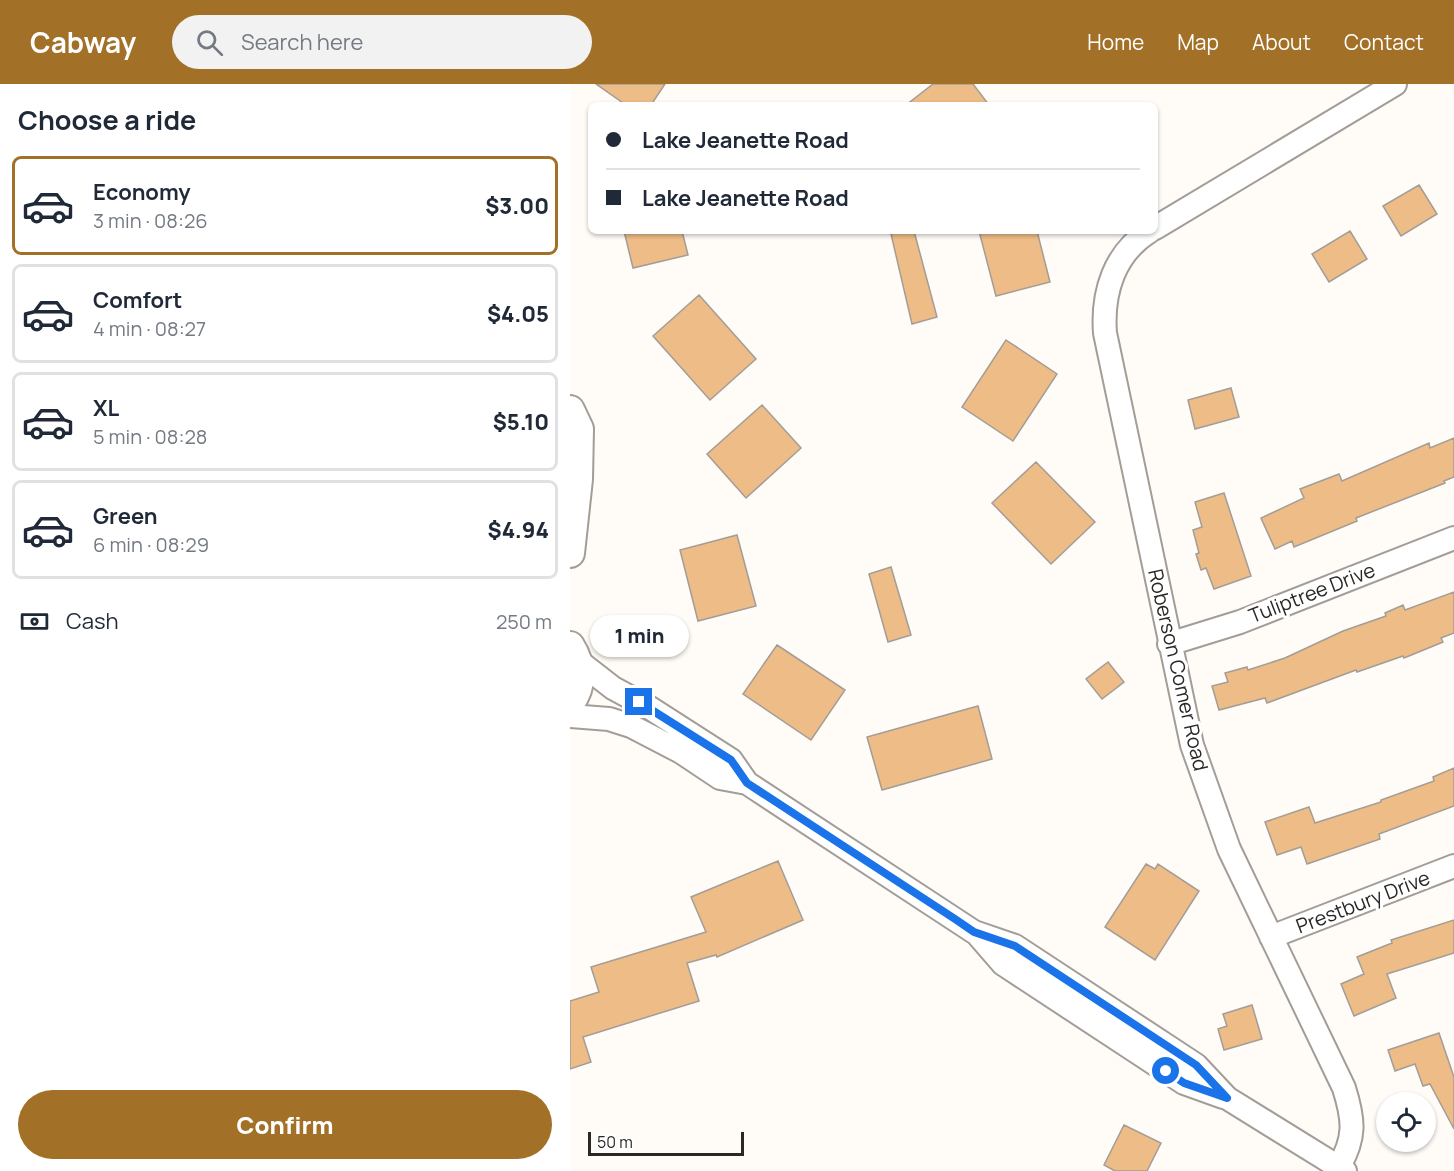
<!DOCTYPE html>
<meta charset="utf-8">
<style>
:root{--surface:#fff;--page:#f2f2f3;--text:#1f2937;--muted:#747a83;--line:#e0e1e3;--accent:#a27026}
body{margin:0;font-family:Manrope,sans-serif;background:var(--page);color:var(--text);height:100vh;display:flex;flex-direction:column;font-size:22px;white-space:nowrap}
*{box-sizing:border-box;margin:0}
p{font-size:20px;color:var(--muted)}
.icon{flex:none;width:33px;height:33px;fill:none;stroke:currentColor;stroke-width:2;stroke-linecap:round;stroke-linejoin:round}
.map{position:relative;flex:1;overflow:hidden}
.panel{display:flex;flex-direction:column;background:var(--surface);width:570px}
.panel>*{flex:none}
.banner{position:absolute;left:18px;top:18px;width:570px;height:132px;border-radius:9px;box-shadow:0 2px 4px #0004;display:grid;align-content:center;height:132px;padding:0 18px;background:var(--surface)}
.fabs{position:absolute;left:806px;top:1008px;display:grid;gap:12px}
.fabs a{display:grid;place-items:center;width:60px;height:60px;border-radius:50%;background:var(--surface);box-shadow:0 2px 4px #0004;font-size:30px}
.scale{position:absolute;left:18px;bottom:15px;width:156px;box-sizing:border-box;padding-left:6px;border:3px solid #2a2825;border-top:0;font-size:16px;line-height:21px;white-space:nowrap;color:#2a2825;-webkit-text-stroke:4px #fff;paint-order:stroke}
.end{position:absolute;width:27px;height:27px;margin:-14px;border:8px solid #1a73e8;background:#fff;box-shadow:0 0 0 3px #fff}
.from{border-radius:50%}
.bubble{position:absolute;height:42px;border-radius:21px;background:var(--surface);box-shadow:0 2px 4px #0004;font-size:20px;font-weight:800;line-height:42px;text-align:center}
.banner b{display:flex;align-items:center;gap:21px;height:57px;font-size:22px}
.banner b+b{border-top:2px solid var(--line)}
.banner i{width:15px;height:15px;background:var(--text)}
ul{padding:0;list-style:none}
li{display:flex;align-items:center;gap:18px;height:99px;margin:0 12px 9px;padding:0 6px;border:3px solid var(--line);border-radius:9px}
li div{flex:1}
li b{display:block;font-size:22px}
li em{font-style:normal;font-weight:800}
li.active{border-color:var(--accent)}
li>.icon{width:54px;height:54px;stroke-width:1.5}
h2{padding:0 18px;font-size:27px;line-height:72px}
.pay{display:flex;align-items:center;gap:15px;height:66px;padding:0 18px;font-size:22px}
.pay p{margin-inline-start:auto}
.cta{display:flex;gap:12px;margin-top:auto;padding:12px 18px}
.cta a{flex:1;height:69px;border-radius:36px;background:var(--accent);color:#fff;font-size:24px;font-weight:800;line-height:69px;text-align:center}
header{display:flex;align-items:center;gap:36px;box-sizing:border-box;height:84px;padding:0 30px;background:var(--accent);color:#fff}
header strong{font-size:28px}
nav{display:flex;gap:33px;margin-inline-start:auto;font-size:21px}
.search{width:420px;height:54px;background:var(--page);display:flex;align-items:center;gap:15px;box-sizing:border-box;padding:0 21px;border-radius:33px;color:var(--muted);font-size:22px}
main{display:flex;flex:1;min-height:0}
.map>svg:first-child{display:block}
.building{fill:#eebc86;stroke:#a39d97;stroke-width:1.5}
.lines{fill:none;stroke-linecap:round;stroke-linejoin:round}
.minor-casing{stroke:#a49d97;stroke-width:26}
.major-casing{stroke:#a49d97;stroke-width:32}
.minor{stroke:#fff;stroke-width:22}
.major{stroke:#fff;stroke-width:28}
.route{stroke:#1a73e8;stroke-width:8}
.labels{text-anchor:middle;stroke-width:6;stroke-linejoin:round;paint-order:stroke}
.street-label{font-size:20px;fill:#2a2825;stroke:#fff}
</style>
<header>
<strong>Cabway</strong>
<div class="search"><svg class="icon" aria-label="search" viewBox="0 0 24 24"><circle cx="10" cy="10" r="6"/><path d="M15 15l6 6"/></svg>Search here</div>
<nav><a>Home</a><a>Map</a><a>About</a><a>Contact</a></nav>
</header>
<main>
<section class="panel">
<h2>Choose a ride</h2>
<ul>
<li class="active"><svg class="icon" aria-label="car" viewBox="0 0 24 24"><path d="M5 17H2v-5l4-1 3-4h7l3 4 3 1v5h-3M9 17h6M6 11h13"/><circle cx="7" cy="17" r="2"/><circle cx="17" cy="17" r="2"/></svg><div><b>Economy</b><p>3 min · 08:26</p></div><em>$3.00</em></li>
<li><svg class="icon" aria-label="car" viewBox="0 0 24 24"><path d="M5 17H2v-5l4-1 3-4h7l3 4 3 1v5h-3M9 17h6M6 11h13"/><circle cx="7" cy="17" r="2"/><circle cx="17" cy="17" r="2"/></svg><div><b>Comfort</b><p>4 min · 08:27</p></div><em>$4.05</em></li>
<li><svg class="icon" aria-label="car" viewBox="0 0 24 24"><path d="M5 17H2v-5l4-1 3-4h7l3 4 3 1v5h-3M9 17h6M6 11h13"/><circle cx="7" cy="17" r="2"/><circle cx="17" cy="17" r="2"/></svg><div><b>XL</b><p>5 min · 08:28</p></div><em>$5.10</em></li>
<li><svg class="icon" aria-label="car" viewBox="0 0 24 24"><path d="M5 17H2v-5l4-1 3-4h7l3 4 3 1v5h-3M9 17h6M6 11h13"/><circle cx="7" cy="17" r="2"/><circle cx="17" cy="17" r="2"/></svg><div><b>Green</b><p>6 min · 08:29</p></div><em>$4.94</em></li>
</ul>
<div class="pay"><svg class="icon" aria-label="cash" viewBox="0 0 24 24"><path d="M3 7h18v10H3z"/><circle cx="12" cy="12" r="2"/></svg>Cash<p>250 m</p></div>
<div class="cta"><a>Confirm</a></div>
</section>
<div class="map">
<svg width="884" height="1087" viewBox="0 0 884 1087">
<rect width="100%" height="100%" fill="#fffbf6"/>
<path class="building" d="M 26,0 L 95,0 L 81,21 L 56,21 Z
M 363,0 L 403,0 L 419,21 L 336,21 Z
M 849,101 L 867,130 L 831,152 L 813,122 Z
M 54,147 L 112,147 L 118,171 L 63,184 Z
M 333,147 L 344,147 L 367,233 L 342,240 L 321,150 Z
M 409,147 L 467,147 L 480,198 L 426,212 Z
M 780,147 L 797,175 L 759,198 L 742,170 Z
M 129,211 L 186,275 L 140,316 L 83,252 Z
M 436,256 L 487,290 L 443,357 L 392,323 Z
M 661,304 L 669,333 L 625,345 L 618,316 Z
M 192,321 L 231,364 L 176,414 L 137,370 Z
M 884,354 L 884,393 L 874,397 L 875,399 L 786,434 L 787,437 L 724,463 L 722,457 L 705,465 L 691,434 L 734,414 L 730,405 L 769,390 L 772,397 L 859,359 L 860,364 Z
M 466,378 L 525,438 L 481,480 L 422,419 Z
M 654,409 L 681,492 L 644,505 L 636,484 L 631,486 L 626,470 L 629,469 L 623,446 L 632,443 L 625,418 Z
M 167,451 L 186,522 L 128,537 L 110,466 Z
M 321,483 L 341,551 L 318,558 L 299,490 Z
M 884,508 L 884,549 L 871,554 L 873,558 L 834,574 L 833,572 L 787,588 L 786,586 L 697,619 L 695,614 L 649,626 L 642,602 L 658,598 L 655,589 L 677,583 L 678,586 L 715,574 L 773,547 L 816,532 L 815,529 L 833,521 L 835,526 Z
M 207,561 L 275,606 L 241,656 L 173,610 Z
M 538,578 L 554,598 L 532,615 L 516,595 Z
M 408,622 L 422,675 L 312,706 L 297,653 Z
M 884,684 L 884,722 L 809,750 L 810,755 L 737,780 L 731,763 L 707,771 L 695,738 L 739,723 L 745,739 L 811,718 L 811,716 L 864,697 L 863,693 Z
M 208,777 L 233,836 L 147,873 L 146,871 L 117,879 L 129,917 L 13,953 L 21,978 L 0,985 L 0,917 L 29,908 L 21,883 L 136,848 L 121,813 Z
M 576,780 L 585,785 L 588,780 L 629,807 L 585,876 L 535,843 Z
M 884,836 L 884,869 L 817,890 L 826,914 L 784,932 L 771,900 L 794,890 L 787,873 L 822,859 L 821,856 Z
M 682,921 L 692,955 L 654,966 L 648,945 L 657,942 L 653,930 Z
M 869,949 L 884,993 L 884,1045 L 860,1000 L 853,1002 L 845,980 L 825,987 L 818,966 Z
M 554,1041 L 591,1059 L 577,1087 L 545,1087 L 534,1081 Z"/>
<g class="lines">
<g class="minor-casing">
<path id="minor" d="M 585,144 L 825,0
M 580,147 C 544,169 532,209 535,249 L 622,661 L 659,765 L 774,1004 C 784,1036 786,1054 768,1084
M 599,560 L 670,538 L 884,454
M 7,576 L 43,604 L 80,624 L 161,676 L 177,699
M 0,632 L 39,635 L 61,642 L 111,668 L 150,694 L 177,699 L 404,848 L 445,862 L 626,981 L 657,1014 L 775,1087
M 407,850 L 433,880 L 614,999 L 653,1013
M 701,853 L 884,782"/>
</g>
<g class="major-casing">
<path id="major" d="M 0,326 L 9,345 L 8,395 L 0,469
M 0,562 C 12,581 13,601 0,619"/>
</g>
<use href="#minor" class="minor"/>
<use href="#major" class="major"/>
</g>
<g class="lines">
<path class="route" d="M 69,618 L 161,676 L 177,699 L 385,835 L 404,848 L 445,862 L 626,981 L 657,1014 L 614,999 L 596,987"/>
</g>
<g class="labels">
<g class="street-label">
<text transform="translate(742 509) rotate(-21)" y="7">Tuliptree Drive</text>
<text transform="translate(608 586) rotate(77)" y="7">Roberson Comer Road</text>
<text transform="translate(793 818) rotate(-21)" y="7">Prestbury Drive</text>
</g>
</g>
</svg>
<div class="fabs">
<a><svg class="icon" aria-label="locate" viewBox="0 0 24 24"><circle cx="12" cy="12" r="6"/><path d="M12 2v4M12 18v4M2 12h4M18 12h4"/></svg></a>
</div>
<div class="scale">50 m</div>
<i class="end from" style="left:596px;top:987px"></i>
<i class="end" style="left:69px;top:618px"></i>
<div class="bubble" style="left:20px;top:531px;width:99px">1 min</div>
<div class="banner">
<b><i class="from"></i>Lake Jeanette Road</b>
<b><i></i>Lake Jeanette Road</b>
</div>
</div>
</main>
